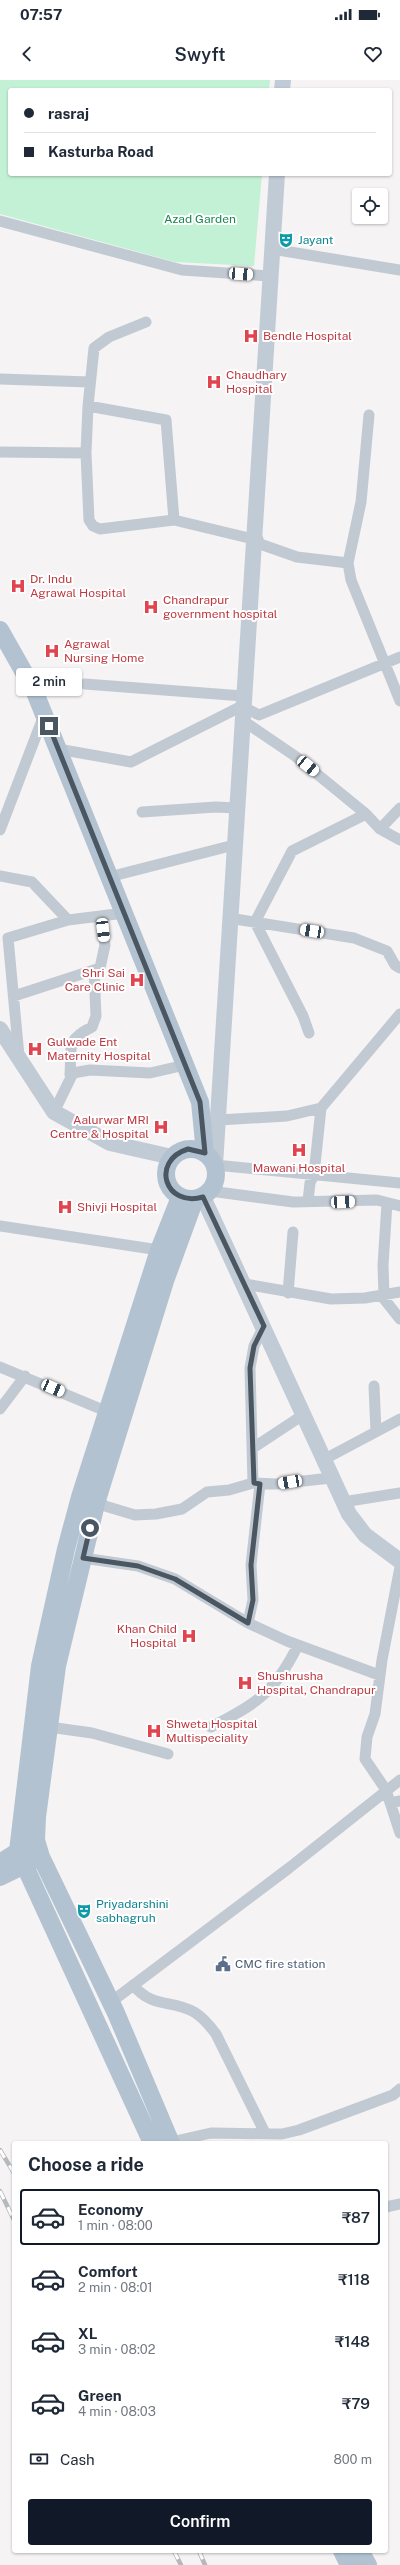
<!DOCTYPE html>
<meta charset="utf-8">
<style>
:root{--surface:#fff;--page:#f6f6f7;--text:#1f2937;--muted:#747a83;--line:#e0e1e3;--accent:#111827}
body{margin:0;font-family:"Public Sans",sans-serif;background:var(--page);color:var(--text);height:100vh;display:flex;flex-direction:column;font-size:15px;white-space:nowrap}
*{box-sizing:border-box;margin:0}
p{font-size:13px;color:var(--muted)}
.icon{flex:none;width:22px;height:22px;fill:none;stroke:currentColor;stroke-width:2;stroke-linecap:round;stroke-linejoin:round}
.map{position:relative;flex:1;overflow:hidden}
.details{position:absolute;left:12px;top:2061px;width:376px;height:412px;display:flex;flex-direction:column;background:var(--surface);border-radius:4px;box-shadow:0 1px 3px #0004}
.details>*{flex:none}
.guide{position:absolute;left:8px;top:8px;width:384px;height:88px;border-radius:4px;box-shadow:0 1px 3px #0004;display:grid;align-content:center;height:88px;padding:0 16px;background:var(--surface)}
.tools{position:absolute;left:352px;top:108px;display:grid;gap:8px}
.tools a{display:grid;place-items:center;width:36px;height:36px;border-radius:4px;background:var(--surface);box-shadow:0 1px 3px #0004;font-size:20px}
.end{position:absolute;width:18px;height:18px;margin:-9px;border:5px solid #4a5661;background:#fff;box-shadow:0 0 0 2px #fff}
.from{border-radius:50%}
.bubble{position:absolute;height:28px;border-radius:4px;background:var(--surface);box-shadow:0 1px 3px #0004;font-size:13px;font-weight:600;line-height:28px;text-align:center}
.car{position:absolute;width:12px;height:24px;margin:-12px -6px;border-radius:5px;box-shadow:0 0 3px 1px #0007;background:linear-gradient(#fff 24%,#345 0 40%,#fff 0 76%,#345 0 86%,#fff 0)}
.guide b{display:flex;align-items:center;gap:14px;height:38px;font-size:15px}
.guide b+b{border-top:1px solid var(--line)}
.guide i{width:10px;height:10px;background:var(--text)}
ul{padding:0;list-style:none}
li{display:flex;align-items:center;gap:12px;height:56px;margin:0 8px 6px;padding:0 8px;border:2px solid transparent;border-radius:4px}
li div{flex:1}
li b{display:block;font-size:15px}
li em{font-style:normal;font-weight:600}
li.active{border-color:var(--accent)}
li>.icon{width:36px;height:36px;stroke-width:1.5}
h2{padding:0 16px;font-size:18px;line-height:48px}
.pay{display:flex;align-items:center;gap:10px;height:44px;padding:0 16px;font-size:15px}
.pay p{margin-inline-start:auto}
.action{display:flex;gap:8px;margin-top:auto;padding:8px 16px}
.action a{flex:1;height:46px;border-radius:4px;background:var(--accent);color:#fff;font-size:16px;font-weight:600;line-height:46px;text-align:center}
.status{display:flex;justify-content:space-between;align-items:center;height:28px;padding:0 20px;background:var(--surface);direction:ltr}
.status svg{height:11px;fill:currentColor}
header{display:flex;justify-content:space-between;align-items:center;height:52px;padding:0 16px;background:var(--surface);font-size:18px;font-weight:600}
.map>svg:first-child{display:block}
.green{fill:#c3f1d5}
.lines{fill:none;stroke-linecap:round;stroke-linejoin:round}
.street{stroke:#c1cad2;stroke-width:11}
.secondary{stroke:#c1cbd6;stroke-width:16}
.primary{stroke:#b3c2d1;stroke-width:18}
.rail-casing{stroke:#b5b8bd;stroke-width:4.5}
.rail{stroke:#fff;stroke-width:3;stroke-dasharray:9;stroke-linecap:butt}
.route{stroke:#4a5661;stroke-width:5}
.labels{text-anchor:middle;stroke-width:4;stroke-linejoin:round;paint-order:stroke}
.park-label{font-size:12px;fill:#17864f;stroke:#fff}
.culture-label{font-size:12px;fill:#0d838f;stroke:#fff;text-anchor:start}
.health-label{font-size:12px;fill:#be3a42;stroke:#fff;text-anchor:start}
.service-label{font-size:12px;fill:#4e5e75;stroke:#fff;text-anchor:start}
</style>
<div class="status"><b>07:57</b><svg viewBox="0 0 49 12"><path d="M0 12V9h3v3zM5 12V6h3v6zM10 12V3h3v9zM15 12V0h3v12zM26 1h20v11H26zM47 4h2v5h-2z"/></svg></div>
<header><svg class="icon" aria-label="back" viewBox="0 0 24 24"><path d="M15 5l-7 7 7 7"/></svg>Swyft<svg class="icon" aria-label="heart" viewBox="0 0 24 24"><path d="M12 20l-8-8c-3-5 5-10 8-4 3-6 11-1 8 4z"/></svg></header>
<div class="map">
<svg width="400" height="2485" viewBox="0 0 400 2485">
<rect width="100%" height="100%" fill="#f5f3f3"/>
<path class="green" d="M 0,0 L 270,0 L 269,10 L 10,10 L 10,94 L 262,94 L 254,186 L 175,182 L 0,134 Z"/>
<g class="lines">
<path class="street" d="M 0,141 L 182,190 L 270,196
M 272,169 L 400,190
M 0,299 L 90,302
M 88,326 L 94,268 L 109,257 L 146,242
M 0,372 L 86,373 L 88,326 L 166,340 L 174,440 L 253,459
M 86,373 L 89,440 L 93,446 L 100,449 L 174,440
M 255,453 L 260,464 L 297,477 L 348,483 L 351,500 L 400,621
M 348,483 L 361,422 L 369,335
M 85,604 L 243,616
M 242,640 L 295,676 L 366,734
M 58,669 L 131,682 L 242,626 L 259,635 L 400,577
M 142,732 L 216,727 L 236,728
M 380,749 L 400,728
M 0,750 L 44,635
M 0,796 L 32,802 L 68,840
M 109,797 L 234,765
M 229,838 L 354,858 L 387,871 L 395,885 L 400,888
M 14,916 L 94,890
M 309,953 L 303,936 L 255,842 L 292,771 L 366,734 L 380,749 L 400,760
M 19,976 L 8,858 L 68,840 L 125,833
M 70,995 C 72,968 65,960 92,947 L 96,936 L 94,890 L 100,888 L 105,865 L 101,836
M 54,1032 L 73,993 L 90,990 L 150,993 L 185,985
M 219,1040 L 287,1036 L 321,1028 L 400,934
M 215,1085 L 400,1103
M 210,1111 L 293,1122 L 377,1120 L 400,1126
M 308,1121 L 310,1103 L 314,1094 L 321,1028
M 0,1146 L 159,1170
M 245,1204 L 331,1219 L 365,1218 L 400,1212
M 288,1213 L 293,1152
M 381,1215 L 400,1239
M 384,1215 L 383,1185 L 387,1123
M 0,1287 L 108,1332
M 374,1306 L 376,1352
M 0,1329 L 25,1296
M 253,1368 L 303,1335
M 323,1380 L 400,1339
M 253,1403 L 250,1288 L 254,1266 L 264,1246
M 97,1420 L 105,1426 L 135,1435 L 156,1434 L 182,1429 L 207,1412 L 229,1410 L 253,1403 L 276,1404 L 331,1398
M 343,1422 L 400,1413
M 83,1478 L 138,1486 L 175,1499 L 248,1543 L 287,1561 L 379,1595
M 400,1487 L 382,1580 L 375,1634 L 367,1657 L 365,1679 L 386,1710 L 400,1753
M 248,1543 L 253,1520 L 251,1485 L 260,1404
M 49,1647 L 92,1653 L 168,1674
M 211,1647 C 257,1624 275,1612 298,1565
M 390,1723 L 400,1721
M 133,1905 C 153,1929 171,1919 194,1932 C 203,1937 210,1946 216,1954 L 265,2053
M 111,1922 L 289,1788 L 400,1700
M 171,2062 L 211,2053 L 282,2054 L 299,2050 L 393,2015 L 400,2009
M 386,2127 L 400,2124"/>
<path class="secondary" d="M 282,10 L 283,0
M 0,949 L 54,1032 L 110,1063 L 172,1077
M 215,1085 L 277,94
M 203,1117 L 349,1434 L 365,1455 L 400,1481"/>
<path class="primary" d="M 0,550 L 34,610 L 200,1022 L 205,1073
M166 1094a25 25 0 1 1 50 0a25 25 0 1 1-50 0Z
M 0,1783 L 28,1765
M 0,1797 L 35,1780
M 152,2063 L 18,1771 L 40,1586 L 66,1469 L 80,1417 L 159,1170 L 180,1117
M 171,2063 L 116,1933 L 41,1777 L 36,1760 L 37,1737 L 57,1586 L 97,1420 L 165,1201 L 195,1119
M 342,2471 L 349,2485
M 360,2471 L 368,2485"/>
<g class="rail-casing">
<path id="rail" d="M 0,2070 L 14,2093
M 0,2111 L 14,2140
M 174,2471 L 181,2485
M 199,2471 L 205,2485"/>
</g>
<use href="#rail" class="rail"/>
</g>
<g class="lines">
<path class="route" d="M 49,646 L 200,1022 L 205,1073 L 188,1069 C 150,1081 165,1128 203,1117 L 264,1246 L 254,1266 L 250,1288 L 254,1403 L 260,1404 L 251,1485 L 253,1520 L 248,1543 L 175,1499 L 138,1486 L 83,1478 L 90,1448"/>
</g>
<defs>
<g id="theatre-bare" transform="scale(1.2)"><path d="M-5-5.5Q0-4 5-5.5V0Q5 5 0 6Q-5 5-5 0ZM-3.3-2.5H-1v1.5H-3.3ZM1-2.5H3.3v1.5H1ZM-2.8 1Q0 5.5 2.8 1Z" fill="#0f9aa8" stroke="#fff" stroke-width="2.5" paint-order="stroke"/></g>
<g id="hospital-bare" transform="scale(1.2)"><path d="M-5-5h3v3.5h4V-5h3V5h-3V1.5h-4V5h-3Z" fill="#e0444e" stroke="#fff" stroke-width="2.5" paint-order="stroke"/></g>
<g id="civic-bare" transform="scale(1.2)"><path d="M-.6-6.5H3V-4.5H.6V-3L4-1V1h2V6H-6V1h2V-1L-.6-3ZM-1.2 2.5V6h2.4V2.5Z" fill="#5c6f8a" stroke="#fff" stroke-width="2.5" paint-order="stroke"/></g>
</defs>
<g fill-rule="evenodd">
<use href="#theatre-bare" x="286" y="160"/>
<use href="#hospital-bare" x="251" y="256"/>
<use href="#hospital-bare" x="214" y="302"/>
<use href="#hospital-bare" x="18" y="506"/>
<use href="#hospital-bare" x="151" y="527"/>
<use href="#hospital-bare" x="52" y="571"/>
<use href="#hospital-bare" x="137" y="900"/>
<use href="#hospital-bare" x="35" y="969"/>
<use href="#hospital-bare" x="161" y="1047"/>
<use href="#hospital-bare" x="299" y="1070"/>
<use href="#hospital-bare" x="65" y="1127"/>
<use href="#hospital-bare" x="189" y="1556"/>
<use href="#hospital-bare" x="245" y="1603"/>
<use href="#hospital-bare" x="154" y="1651"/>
<use href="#theatre-bare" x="84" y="1831"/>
<use href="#civic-bare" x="223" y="1884"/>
</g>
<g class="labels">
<g class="park-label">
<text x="200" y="143">Azad Garden</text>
</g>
<g class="culture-label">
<text x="298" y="164">Jayant</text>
<text x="96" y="1828">Priyadarshini<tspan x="96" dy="14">sabhagruh</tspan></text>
</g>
<g class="health-label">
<text x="263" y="260">Bendle Hospital</text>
<text x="226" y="299">Chaudhary<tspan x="226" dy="14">Hospital</tspan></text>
<text x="30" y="503">Dr. Indu<tspan x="30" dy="14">Agrawal Hospital</tspan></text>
<text x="163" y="524">Chandrapur<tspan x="163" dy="14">government hospital</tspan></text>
<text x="64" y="568">Agrawal<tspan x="64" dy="14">Nursing Home</tspan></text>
<text x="125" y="897" text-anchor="end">Shri Sai<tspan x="125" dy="14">Care Clinic</tspan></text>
<text x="47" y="966">Gulwade Ent<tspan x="47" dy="14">Maternity Hospital</tspan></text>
<text x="149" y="1044" text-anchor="end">Aalurwar MRI<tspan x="149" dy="14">Centre &amp; Hospital</tspan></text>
<text x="299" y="1092" text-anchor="middle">Mawani Hospital</text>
<text x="77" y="1131">Shivji Hospital</text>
<text x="177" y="1553" text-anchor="end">Khan Child<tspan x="177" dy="14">Hospital</tspan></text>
<text x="257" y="1600">Shushrusha<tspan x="257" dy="14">Hospital, Chandrapur</tspan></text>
<text x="166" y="1648">Shweta Hospital<tspan x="166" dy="14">Multispeciality</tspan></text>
</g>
<g class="service-label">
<text x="235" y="1888">CMC fire station</text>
</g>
</g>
</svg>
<div class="tools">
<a><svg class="icon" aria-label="locate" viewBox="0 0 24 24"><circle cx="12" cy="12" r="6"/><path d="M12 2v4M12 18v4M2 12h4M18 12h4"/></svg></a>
</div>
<i class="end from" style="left:90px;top:1448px"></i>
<i class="end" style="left:49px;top:646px"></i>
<div class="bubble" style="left:16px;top:588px;width:66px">2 min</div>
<i class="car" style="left:241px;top:194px;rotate:94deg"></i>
<i class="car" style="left:308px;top:686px;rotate:129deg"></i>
<i class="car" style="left:103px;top:850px;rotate:173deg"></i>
<i class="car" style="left:312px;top:851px;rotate:279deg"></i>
<i class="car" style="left:343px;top:1122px;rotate:87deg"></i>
<i class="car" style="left:53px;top:1308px;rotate:113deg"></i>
<i class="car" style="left:290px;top:1402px;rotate:260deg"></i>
<div class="guide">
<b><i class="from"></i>rasraj</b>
<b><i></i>Kasturba Road</b>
</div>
<section class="details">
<h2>Choose a ride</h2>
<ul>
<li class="active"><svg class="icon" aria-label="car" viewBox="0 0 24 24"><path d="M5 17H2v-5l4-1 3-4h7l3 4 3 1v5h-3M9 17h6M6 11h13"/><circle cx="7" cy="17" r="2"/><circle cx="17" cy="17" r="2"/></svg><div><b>Economy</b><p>1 min · 08:00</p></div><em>₹87</em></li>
<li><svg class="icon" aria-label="car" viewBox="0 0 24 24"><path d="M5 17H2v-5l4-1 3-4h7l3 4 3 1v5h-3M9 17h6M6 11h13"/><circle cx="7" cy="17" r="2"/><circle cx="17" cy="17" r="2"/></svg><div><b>Comfort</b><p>2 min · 08:01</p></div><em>₹118</em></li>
<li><svg class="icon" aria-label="car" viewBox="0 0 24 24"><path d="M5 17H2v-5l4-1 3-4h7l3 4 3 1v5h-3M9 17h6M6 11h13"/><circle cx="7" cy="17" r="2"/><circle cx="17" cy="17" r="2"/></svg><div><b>XL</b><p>3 min · 08:02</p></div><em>₹148</em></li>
<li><svg class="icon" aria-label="car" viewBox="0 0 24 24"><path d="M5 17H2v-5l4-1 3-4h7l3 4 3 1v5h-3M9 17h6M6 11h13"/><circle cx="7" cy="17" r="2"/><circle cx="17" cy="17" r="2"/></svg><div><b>Green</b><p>4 min · 08:03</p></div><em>₹79</em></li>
</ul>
<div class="pay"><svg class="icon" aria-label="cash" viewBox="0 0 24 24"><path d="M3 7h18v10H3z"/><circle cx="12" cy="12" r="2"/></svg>Cash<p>800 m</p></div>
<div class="action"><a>Confirm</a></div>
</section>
</div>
